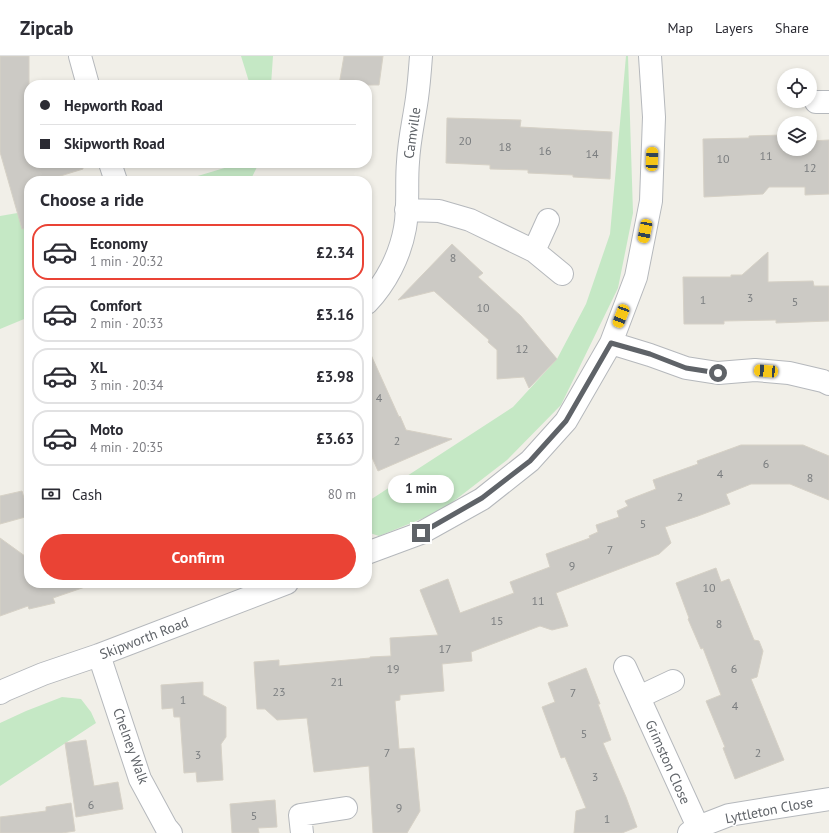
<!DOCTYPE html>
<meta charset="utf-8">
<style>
:root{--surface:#fff;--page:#f7f7f7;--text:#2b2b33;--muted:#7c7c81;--line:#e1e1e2;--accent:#ea4335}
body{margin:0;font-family:"PT Sans",sans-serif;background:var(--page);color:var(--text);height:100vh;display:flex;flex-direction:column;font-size:15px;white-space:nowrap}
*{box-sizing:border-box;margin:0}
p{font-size:13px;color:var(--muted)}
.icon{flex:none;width:22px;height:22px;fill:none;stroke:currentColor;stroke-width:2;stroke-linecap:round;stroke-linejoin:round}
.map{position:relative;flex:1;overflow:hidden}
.drawer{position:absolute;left:24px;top:120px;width:348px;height:412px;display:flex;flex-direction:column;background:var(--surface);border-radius:16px;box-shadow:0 2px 6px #0003}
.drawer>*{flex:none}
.banner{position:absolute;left:24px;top:24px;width:348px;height:88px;border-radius:16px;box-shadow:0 2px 6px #0003;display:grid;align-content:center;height:88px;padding:0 16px;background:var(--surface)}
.fabs{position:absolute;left:777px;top:12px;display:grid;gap:8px}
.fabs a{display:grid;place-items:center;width:40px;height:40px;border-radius:50%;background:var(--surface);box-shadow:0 2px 6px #0003;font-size:20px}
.end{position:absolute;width:18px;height:18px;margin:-9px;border:5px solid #5f6368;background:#fff;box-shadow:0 0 0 2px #fff}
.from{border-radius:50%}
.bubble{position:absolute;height:28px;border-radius:14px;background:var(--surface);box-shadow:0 2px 6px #0003;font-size:13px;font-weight:800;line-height:28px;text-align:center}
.car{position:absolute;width:12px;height:24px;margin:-12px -6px;border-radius:5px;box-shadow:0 0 3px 1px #0007;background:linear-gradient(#f5c518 24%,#345 0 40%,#f5c518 0 76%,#345 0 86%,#f5c518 0)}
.banner b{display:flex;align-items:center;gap:14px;height:38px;font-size:15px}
.banner b+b{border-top:1px solid var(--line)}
.banner i{width:10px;height:10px;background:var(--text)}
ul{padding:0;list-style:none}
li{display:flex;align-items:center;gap:12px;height:56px;margin:0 8px 6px;padding:0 8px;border:2px solid var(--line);border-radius:16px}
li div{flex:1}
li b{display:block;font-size:15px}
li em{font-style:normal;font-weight:800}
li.selected{border-color:var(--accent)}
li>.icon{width:36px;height:36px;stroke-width:1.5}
h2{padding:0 16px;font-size:18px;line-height:48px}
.pay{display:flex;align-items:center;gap:10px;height:44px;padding:0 16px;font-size:15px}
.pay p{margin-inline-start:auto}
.button{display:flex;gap:8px;margin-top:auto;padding:8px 16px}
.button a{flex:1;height:46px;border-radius:24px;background:var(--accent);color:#fff;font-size:16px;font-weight:800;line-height:46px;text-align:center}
header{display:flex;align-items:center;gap:24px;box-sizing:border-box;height:56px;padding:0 20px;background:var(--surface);border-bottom:1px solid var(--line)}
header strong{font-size:19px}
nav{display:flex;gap:22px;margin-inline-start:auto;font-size:14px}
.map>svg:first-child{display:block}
.green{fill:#c5e8c5}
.building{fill:#cccac5;stroke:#d6d1c6}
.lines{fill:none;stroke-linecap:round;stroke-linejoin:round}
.minor-casing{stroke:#b5b8bc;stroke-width:24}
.minor{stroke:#fff;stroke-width:22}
.route{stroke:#5f6368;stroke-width:5}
.labels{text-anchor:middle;stroke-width:3;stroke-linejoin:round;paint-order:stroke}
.number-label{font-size:12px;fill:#7a7d7f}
.street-label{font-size:14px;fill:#5f6368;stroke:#fff}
</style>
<header>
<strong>Zipcab</strong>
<nav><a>Map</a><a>Layers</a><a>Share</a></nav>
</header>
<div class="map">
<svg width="829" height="777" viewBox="0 0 829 777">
<rect width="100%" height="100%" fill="#f1efe8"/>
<path class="green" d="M 241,0 L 273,0 L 271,29 L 250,29 Z
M 626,0 L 628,0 L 633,157 L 618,232 L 561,349 L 507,404 L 441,455 L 379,480 L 367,476 L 367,446 L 513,351 L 557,303 L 586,248 L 610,178 Z
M 241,107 L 259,107 L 250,125 L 181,125 Z
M 29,155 L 29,261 L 0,273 L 0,160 Z
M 62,641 L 81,643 L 91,656 L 96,667 L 0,730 L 0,667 L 26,655 Z"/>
<path class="building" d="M 0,0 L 29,0 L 29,107 L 82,107 L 83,113 L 44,125 L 29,125 L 29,172 L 22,173 L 0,96 Z
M 344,0 L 383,0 L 379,29 L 339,29 Z
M 447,62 L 521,64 L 520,71 L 612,76 L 610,123 L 573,121 L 573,119 L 528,117 L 528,114 L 490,113 L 490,109 L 446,107 Z
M 782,79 L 783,85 L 784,85 L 784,93 L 810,93 L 810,85 L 829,84 L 829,138 L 805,139 L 805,131 L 769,131 L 763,138 L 704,141 L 703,83 L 749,82 L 749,80 Z
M 452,188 L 483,217 L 478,221 L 521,260 L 557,303 L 529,332 L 524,321 L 497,323 L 497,294 L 488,286 L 489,284 L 434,235 L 398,244 Z
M 768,196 L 768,226 L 813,225 L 814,230 L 829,230 L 829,265 L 776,267 L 776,264 L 724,265 L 724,268 L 684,268 L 683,221 L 731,221 L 731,219 L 742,219 Z
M 367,290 L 399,361 L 400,360 L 406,374 L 452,383 L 378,415 L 367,390 Z
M 741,389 L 803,389 L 829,400 L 829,444 L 790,428 L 751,428 L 726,438 L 730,448 L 698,460 L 665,471 L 671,487 L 659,498 L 556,537 L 568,570 L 552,574 L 540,570 L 471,596 L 472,605 L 442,608 L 444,635 L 400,639 L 400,644 L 395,645 L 399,693 L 414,692 L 420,755 L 407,777 L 373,777 L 369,710 L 314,716 L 307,662 L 277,664 L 265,653 L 257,653 L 254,606 L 279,604 L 279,610 L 370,602 L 370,601 L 391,600 L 390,582 L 438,579 L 420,534 L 448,523 L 460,557 L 514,537 L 510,526 L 550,511 L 546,498 L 590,482 L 589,480 L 598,476 L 596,469 L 619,461 L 617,455 L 628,450 L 625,445 L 656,433 L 653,424 L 698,408 L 697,405 Z
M 22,435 L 29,460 L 0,468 L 0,440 Z
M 0,482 L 29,503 L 29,527 L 85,527 L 85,531 L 53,542 L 55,547 L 29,553 L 28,550 L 0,560 Z
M 716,512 L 721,526 L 729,523 L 754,584 L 759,585 L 763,595 L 757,621 L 751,623 L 784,704 L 735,723 L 723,692 L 725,691 L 706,645 L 721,639 L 703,592 L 701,593 L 688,563 L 689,562 L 676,527 Z
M 586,612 L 600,648 L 598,648 L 611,684 L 603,687 L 626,741 L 637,771 L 622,777 L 574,777 L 576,755 L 586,752 L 565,701 L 561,702 L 542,651 L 555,646 L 548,627 Z
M 203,626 L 203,639 L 226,651 L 226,681 L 221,688 L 223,724 L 197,726 L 196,716 L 184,717 L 180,661 L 174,661 L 173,652 L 162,653 L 161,629 Z
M 86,684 L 94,730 L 118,726 L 123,753 L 76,761 L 65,687 Z
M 275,744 L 277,771 L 258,772 L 259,777 L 232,777 L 230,748 Z
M 71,747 L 75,775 L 62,777 L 0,777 L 0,761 L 46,755 L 46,751 Z"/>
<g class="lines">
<g class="minor-casing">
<path id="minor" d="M 80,0 L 88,29
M 816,46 L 829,46
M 110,107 L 116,125
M 406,154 L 439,155 L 470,164 L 534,195 L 562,218
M 534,195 L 548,164
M 367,247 C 386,227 400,200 405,172 C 409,150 406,128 408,106 C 409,84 414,64 417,42 C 419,28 420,14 421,0
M 611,287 L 650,299 L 686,312 L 718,317 L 755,314 L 789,317 L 823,325 L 829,328
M 367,497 L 421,477 L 482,443 L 530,405 L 566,365 L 611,287 L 636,221 L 651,145 L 654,61 L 650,0
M 99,599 L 140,723 L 166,771 L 171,777
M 625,611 L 698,771
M 0,637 L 5,634 L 43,618 L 99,599 L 287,527
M 639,641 L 673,625
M 302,777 L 300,759 L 346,752
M 689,777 L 698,771 L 729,759 L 829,743"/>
</g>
<use href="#minor" class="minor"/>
</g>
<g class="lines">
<path class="route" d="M 421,477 L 482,442 L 530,405 L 566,365 L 611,287 L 650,298 L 686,312 L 718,317"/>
</g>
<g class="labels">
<g class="number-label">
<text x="465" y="89">20</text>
<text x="505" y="95">18</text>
<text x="545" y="99">16</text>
<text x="592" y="102">14</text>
<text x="766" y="104">11</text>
<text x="723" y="107">10</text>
<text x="810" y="116">12</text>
<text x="453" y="206">8</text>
<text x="750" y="246">3</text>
<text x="703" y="248">1</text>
<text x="795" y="250">5</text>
<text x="483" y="256">10</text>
<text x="522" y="297">12</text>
<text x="379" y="346">4</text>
<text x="397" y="389">2</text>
<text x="766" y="412">6</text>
<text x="720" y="422">4</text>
<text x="810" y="426">8</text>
<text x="680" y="445">2</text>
<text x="643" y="472">5</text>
<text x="610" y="498">7</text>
<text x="572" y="514">9</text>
<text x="709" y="536">10</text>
<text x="538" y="549">11</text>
<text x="497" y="569">15</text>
<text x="719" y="572">8</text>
<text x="445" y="597">17</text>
<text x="393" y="617">19</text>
<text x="734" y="617">6</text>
<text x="337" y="630">21</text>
<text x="279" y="640">23</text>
<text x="573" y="641">7</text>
<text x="183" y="648">1</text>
<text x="735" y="654">4</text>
<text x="584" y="682">5</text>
<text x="387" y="701">7</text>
<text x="758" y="701">2</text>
<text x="198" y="703">3</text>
<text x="595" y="725">3</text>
<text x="91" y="753">6</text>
<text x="399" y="756">9</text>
<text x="254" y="764">5</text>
<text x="607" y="767">1</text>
</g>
<g class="street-label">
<text transform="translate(412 77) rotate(-82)" y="5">Camville</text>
<text transform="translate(144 582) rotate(-21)" y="5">Skipworth Road</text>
<text transform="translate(131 690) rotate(70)" y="5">Chelney Walk</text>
<text transform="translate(668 706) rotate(66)" y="5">Grimston Close</text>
<text transform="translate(769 754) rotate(-11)" y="5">Lyttleton Close</text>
</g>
</g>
</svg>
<div class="fabs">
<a><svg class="icon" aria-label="locate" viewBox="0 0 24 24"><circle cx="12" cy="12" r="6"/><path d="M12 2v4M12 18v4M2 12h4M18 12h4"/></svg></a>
<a><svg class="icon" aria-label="layers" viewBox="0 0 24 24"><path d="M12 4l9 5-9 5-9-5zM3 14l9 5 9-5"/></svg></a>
</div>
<i class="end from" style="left:718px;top:317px"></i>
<i class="end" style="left:421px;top:477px"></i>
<div class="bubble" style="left:388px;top:419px;width:66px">1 min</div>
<i class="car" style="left:652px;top:103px;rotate:2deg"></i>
<i class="car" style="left:645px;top:175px;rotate:191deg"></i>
<i class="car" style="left:621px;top:260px;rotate:201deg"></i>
<i class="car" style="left:766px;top:315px;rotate:274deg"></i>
<div class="banner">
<b><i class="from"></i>Hepworth Road</b>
<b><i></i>Skipworth Road</b>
</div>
<section class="drawer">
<h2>Choose a ride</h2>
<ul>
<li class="selected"><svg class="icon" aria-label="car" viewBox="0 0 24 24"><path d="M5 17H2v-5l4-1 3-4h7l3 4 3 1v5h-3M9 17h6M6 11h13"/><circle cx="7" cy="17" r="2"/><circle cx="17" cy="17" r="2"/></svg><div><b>Economy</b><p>1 min · 20:32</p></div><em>£2.34</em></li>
<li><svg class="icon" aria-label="car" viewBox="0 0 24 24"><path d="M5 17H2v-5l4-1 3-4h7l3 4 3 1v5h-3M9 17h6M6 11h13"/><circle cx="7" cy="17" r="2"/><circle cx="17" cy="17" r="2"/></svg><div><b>Comfort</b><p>2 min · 20:33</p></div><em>£3.16</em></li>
<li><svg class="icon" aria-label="car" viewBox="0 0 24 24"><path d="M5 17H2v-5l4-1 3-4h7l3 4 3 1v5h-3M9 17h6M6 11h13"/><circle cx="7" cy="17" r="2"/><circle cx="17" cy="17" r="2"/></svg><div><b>XL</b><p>3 min · 20:34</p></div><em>£3.98</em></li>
<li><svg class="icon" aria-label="car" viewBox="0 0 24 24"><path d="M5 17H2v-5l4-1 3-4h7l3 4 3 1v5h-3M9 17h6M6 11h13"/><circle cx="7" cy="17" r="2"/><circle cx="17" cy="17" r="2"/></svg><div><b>Moto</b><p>4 min · 20:35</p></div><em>£3.63</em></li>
</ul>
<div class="pay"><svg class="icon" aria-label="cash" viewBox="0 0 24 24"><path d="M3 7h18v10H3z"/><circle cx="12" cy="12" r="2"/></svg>Cash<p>80 m</p></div>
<div class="button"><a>Confirm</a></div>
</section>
</div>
